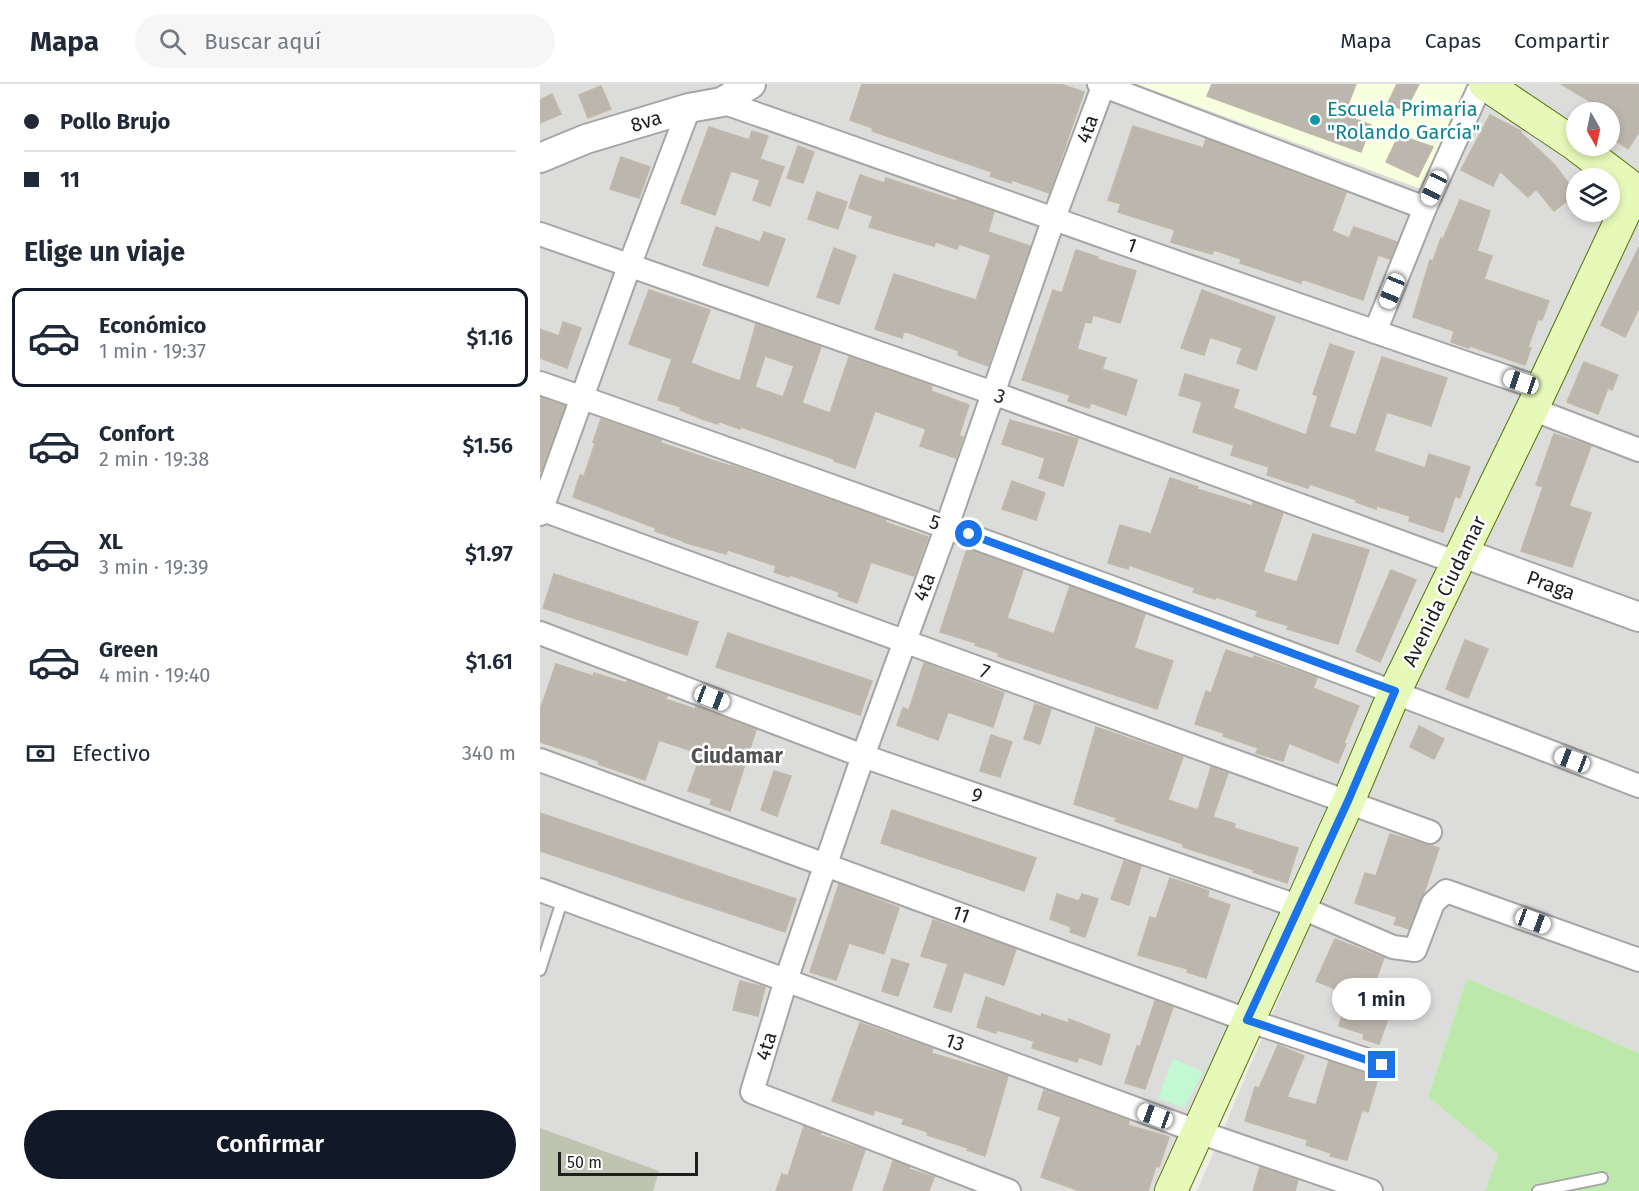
<!DOCTYPE html>
<html lang="es">
<meta charset="utf-8">
<style>
:root{--surface:#fff;--page:#f6f6f7;--text:#1f2937;--muted:#747a83;--line:#e0e1e3;--accent:#111827}
body{margin:0;font-family:"Fira Sans",sans-serif;background:var(--page);color:var(--text);height:100vh;display:flex;flex-direction:column;font-size:22px;white-space:nowrap}
*{box-sizing:border-box;margin:0}
p{font-size:20px;color:var(--muted)}
.icon{flex:none;width:33px;height:33px;fill:none;stroke:currentColor;stroke-width:2;stroke-linecap:round;stroke-linejoin:round}
.map{position:relative;flex:1;overflow:hidden}
.panel{display:flex;flex-direction:column;background:var(--surface);width:540px}
.panel>*{flex:none}
.banner{display:grid;align-content:center;height:132px;padding:0 24px;background:var(--surface)}
.needle{width:39px;rotate:171deg}
.controls{position:absolute;left:1026px;top:18px;display:grid;gap:12px}
.controls a{display:grid;place-items:center;width:54px;height:54px;border-radius:50%;background:var(--surface);box-shadow:0 3px 9px #0003;font-size:30px}
.scale{position:absolute;left:18px;bottom:15px;width:140px;box-sizing:border-box;padding-left:6px;border:3px solid #1e1e1e;border-top:0;font-size:16px;line-height:21px;white-space:nowrap;color:#1e1e1e;-webkit-text-stroke:4px #fff;paint-order:stroke}
.end{position:absolute;width:27px;height:27px;margin:-14px;border:8px solid #1a73e8;background:#fff;box-shadow:0 0 0 3px #fff}
.from{border-radius:50%}
.bubble{position:absolute;height:42px;border-radius:21px;background:var(--surface);box-shadow:0 3px 9px #0003;font-size:20px;font-weight:600;line-height:42px;text-align:center}
.car{position:absolute;width:18px;height:36px;margin:-18px -9px;border-radius:8px;box-shadow:0 0 4px 2px #0007;background:linear-gradient(#fff 24%,#345 0 40%,#fff 0 76%,#345 0 86%,#fff 0)}
.banner b{display:flex;align-items:center;gap:21px;height:57px;font-size:22px}
.banner b+b{border-top:2px solid var(--line)}
.banner i{width:15px;height:15px;background:var(--text)}
ul{padding:0;list-style:none}
li{display:flex;align-items:center;gap:18px;height:99px;margin:0 12px 9px;padding:0 12px;border:3px solid transparent;border-radius:12px}
li div{flex:1}
li b{display:block;font-size:22px}
li em{font-style:normal;font-weight:600}
li.selected{border-color:var(--accent)}
li>.icon{width:54px;height:54px;stroke-width:1.5}
h2{padding:0 24px;font-size:27px;line-height:72px}
.pay{display:flex;align-items:center;gap:15px;height:66px;padding:0 24px;font-size:22px}
.pay p{margin-inline-start:auto}
.primary-button{display:flex;gap:12px;margin-top:auto;padding:12px 24px}
.primary-button a{flex:1;height:69px;border-radius:36px;background:var(--accent);color:#fff;font-size:24px;font-weight:600;line-height:69px;text-align:center}
header{display:flex;align-items:center;gap:36px;box-sizing:border-box;height:84px;padding:0 30px;background:var(--surface);border-bottom:2px solid var(--line)}
header strong{font-size:28px}
nav{display:flex;gap:33px;margin-inline-start:auto;font-size:21px}
.search{width:420px;height:54px;background:var(--page);display:flex;align-items:center;gap:15px;box-sizing:border-box;padding:0 21px;border-radius:33px;color:var(--muted);font-size:22px}
main{display:flex;flex:1;min-height:0}
.map>svg:first-child{display:block}
.residential{fill:#dcdcdb;fill-rule:evenodd}
.education{fill:#f7ffde}
.construction{fill:#bfc4b0}
.grass{fill:#bce9ab}
.park{fill:#c2f9d3}
.building{fill:#bcb7ae;stroke:#c1b8a7;stroke-width:1.5;fill-rule:evenodd}
.lines{fill:none;stroke-linecap:round;stroke-linejoin:round}
.service-casing{stroke:#a5a5a5;stroke-width:14}
.minor-casing{stroke:#a5a5a5;stroke-width:26}
.tertiary-casing{stroke:#a5a5a5;stroke-width:32}
.secondary-casing{stroke:#507506;stroke-width:34}
.service{stroke:#fff;stroke-width:10}
.minor{stroke:#fff;stroke-width:22}
.tertiary{stroke:#fff;stroke-width:28}
.secondary{stroke:#e7f9b9;stroke-width:32}
.route{stroke:#1a73e8;stroke-width:8}
.culture-dot{fill:#0f9aa8;stroke:#fff;stroke-width:2}
.labels{text-anchor:middle;stroke-width:5;stroke-linejoin:round;paint-order:stroke}
.culture-label{font-size:20px;fill:#0d838f;stroke:#fff;text-anchor:start}
.street-label{font-size:20px;fill:#1e1e1e;stroke:#fff}
.neighbourhood-label{font-size:21px;font-weight:bold;fill:#515151;stroke:#fff}
</style>
<header>
<strong>Mapa</strong>
<div class="search"><svg class="icon" aria-label="search" viewBox="0 0 24 24"><circle cx="10" cy="10" r="6"/><path d="M15 15l6 6"/></svg>Buscar aquí</div>
<nav><a>Mapa</a><a>Capas</a><a>Compartir</a></nav>
</header>
<main>
<section class="panel">
<div class="banner">
<b><i class="from"></i>Pollo Brujo</b>
<b><i></i>11</b>
</div>
<h2>Elige un viaje</h2>
<ul>
<li class="selected"><svg class="icon" aria-label="car" viewBox="0 0 24 24"><path d="M5 17H2v-5l4-1 3-4h7l3 4 3 1v5h-3M9 17h6M6 11h13"/><circle cx="7" cy="17" r="2"/><circle cx="17" cy="17" r="2"/></svg><div><b>Económico</b><p>1 min · 19:37</p></div><em>$1.16</em></li>
<li><svg class="icon" aria-label="car" viewBox="0 0 24 24"><path d="M5 17H2v-5l4-1 3-4h7l3 4 3 1v5h-3M9 17h6M6 11h13"/><circle cx="7" cy="17" r="2"/><circle cx="17" cy="17" r="2"/></svg><div><b>Confort</b><p>2 min · 19:38</p></div><em>$1.56</em></li>
<li><svg class="icon" aria-label="car" viewBox="0 0 24 24"><path d="M5 17H2v-5l4-1 3-4h7l3 4 3 1v5h-3M9 17h6M6 11h13"/><circle cx="7" cy="17" r="2"/><circle cx="17" cy="17" r="2"/></svg><div><b>XL</b><p>3 min · 19:39</p></div><em>$1.97</em></li>
<li><svg class="icon" aria-label="car" viewBox="0 0 24 24"><path d="M5 17H2v-5l4-1 3-4h7l3 4 3 1v5h-3M9 17h6M6 11h13"/><circle cx="7" cy="17" r="2"/><circle cx="17" cy="17" r="2"/></svg><div><b>Green</b><p>4 min · 19:40</p></div><em>$1.61</em></li>
</ul>
<div class="pay"><svg class="icon" aria-label="cash" viewBox="0 0 24 24"><path d="M3 7h18v10H3z"/><circle cx="12" cy="12" r="2"/></svg>Efectivo<p>340 m</p></div>
<div class="primary-button"><a>Confirmar</a></div>
</section>
<div class="map">
<svg width="1099" height="1107" viewBox="0 0 1099 1107">
<rect width="100%" height="100%" fill="#efeee5"/>
<path class="residential" d="M 0,0 L 597,0 L 884,106 L 930,2 L 925,0 L 1099,0 L 1099,109 L 631,1107 L 0,1107 ZM 1036,28 L 1070,28 L 1070,62 L 1036,62 ZM 1036,94 L 1070,94 L 1070,128 L 1036,128 Z
M 1099,138 L 1099,969 L 927,894 L 888,1013 L 958,1070 L 945,1107 L 657,1107 L 885,571 Z"/>
<path class="education" d="M 597,0 L 925,0 L 930,3 L 884,106 Z"/>
<path class="construction" d="M 0,1044 L 119,1087 L 113,1107 L 0,1107 Z"/>
<path class="grass" d="M 927,894 L 1099,969 L 1099,1107 L 945,1107 L 958,1070 L 888,1013 Z"/>
<path class="park" d="M 633,974 L 663,988 L 644,1024 L 618,1014 Z"/>
<path class="building" d="M 322,0 L 520,0 L 544,8 L 509,109 L 472,96 L 471,99 L 450,92 L 452,88 L 332,47 L 333,44 L 310,36 Z
M 672,0 L 816,0 L 804,31 L 831,41 L 821,68 L 667,12 Z
M 857,0 L 879,0 L 865,27 L 848,19 Z
M 1021,0 L 1099,0 L 1099,48 L 1088,65 L 1070,53 L 1070,28 L 1044,28 L 1051,18 Z
M 61,2 L 71,25 L 48,34 L 39,11 Z
M 12,10 L 21,30 L 0,39 L 0,16 Z
M 950,31 L 981,47 L 980,48 L 1015,81 L 1036,110 L 1014,127 L 996,105 L 988,113 L 960,87 L 953,102 L 921,86 Z
M 593,42 L 663,64 L 666,55 L 806,109 L 792,147 L 809,154 L 814,143 L 857,158 L 850,175 L 838,171 L 823,216 L 762,195 L 761,199 L 700,179 L 701,175 L 674,166 L 672,170 L 631,158 L 635,146 L 578,128 L 581,120 L 568,116 Z
M 169,43 L 209,56 L 212,47 L 228,52 L 220,75 L 244,83 L 230,122 L 213,116 L 220,96 L 191,87 L 175,131 L 141,119 Z
M 859,51 L 893,63 L 878,93 L 846,78 Z
M 258,62 L 274,68 L 263,99 L 247,94 Z
M 81,73 L 110,83 L 99,114 L 70,105 Z
M 320,91 L 344,99 L 346,94 L 416,117 L 417,115 L 454,128 L 448,148 L 490,162 L 448,282 L 418,271 L 419,267 L 364,247 L 362,254 L 335,245 L 354,190 L 436,216 L 451,171 L 419,160 L 417,165 L 396,158 L 394,162 L 329,143 L 333,132 L 309,124 Z
M 277,108 L 307,118 L 298,145 L 268,135 Z
M 920,116 L 950,127 L 937,167 L 952,172 L 944,195 L 1009,217 L 1002,236 L 998,235 L 988,263 L 991,264 L 985,281 L 930,262 L 929,264 L 911,258 L 914,247 L 873,233 L 890,176 L 893,177 L 901,154 L 903,155 Z
M 176,143 L 220,158 L 224,148 L 245,155 L 228,202 L 163,181 Z
M 1099,163 L 1099,224 L 1085,253 L 1061,241 Z
M 294,164 L 316,172 L 299,220 L 277,213 Z
M 536,166 L 558,173 L 557,175 L 596,187 L 580,239 L 553,231 L 551,239 L 545,238 L 537,265 L 566,274 L 562,285 L 597,296 L 586,331 L 551,319 L 549,324 L 528,317 L 530,311 L 482,296 L 513,206 L 522,209 Z
M 109,206 L 170,226 L 151,279 L 171,287 L 200,297 L 216,240 L 281,263 L 262,319 L 290,329 L 309,273 L 392,302 L 391,307 L 429,321 L 419,352 L 423,353 L 416,374 L 380,362 L 386,345 L 335,327 L 315,384 L 294,377 L 294,375 L 201,343 L 200,345 L 178,337 L 178,340 L 162,335 L 140,326 L 141,323 L 118,316 L 132,275 L 89,260 ZM 225,272 L 254,282 L 243,313 L 215,303 Z
M 662,206 L 735,233 L 716,286 L 697,279 L 702,264 L 670,253 L 664,271 L 641,264 Z
M 23,238 L 41,244 L 27,284 L 0,274 L 0,245 L 19,252 Z
M 790,260 L 814,268 L 789,343 L 816,351 L 842,273 L 907,294 L 891,342 L 847,328 L 834,367 L 885,384 L 889,370 L 930,383 L 920,414 L 915,412 L 903,448 L 869,437 L 870,432 L 837,422 L 836,425 L 816,418 L 817,416 L 770,400 L 768,404 L 727,391 L 729,383 L 691,371 L 694,361 L 653,348 L 662,318 L 639,311 L 645,290 L 699,306 L 693,324 L 766,351 L 778,312 L 773,310 Z
M 1044,278 L 1078,291 L 1072,306 L 1068,304 L 1058,330 L 1027,318 Z
M 0,313 L 25,322 L 1,387 L 0,387 Z
M 61,335 L 121,356 L 121,359 L 190,382 L 191,381 L 346,436 L 345,438 L 388,453 L 374,492 L 331,478 L 317,519 L 298,512 L 299,508 L 250,491 L 249,493 L 234,488 L 236,482 L 188,466 L 186,470 L 143,458 L 143,457 L 115,447 L 116,444 L 33,413 L 40,391 L 44,392 L 55,359 L 53,358 Z
M 470,336 L 538,355 L 523,402 L 499,394 L 505,374 L 462,360 Z
M 1014,350 L 1051,362 L 1029,422 L 1051,429 L 1032,483 L 981,467 L 1003,403 L 996,401 Z
M 630,394 L 658,403 L 657,405 L 712,422 L 713,418 L 743,429 L 723,488 L 757,498 L 773,450 L 829,466 L 798,560 L 747,545 L 749,542 L 716,532 L 718,527 L 676,513 L 675,515 L 653,508 L 655,504 L 589,481 L 588,485 L 568,479 L 580,441 L 611,450 Z
M 472,397 L 505,409 L 496,436 L 462,425 Z
M 427,465 L 483,486 L 467,534 L 514,550 L 530,502 L 605,530 L 594,564 L 633,577 L 617,625 L 458,572 L 459,569 L 435,561 L 436,559 L 400,548 Z
M 851,486 L 876,496 L 840,578 L 816,567 Z
M 14,490 L 158,538 L 147,571 L 3,524 Z
M 188,549 L 332,597 L 320,631 L 176,583 Z
M 925,556 L 948,565 L 928,614 L 906,605 Z
M 686,566 L 713,575 L 714,572 L 777,594 L 773,604 L 819,622 L 804,659 L 806,660 L 798,679 L 749,659 L 743,677 L 716,669 L 718,664 L 683,652 L 684,649 L 655,640 L 666,607 L 671,609 Z
M 384,579 L 464,609 L 453,643 L 408,628 L 398,656 L 357,641 L 363,624 L 369,626 Z
M 16,580 L 53,592 L 54,589 L 86,599 L 87,597 L 127,612 L 125,615 L 155,625 L 156,623 L 216,646 L 190,727 L 170,720 L 172,715 L 148,707 L 161,670 L 119,656 L 105,696 L 58,680 L 59,677 L 0,658 L 0,626 Z
M 495,620 L 511,625 L 500,660 L 484,655 Z
M 879,642 L 904,655 L 894,675 L 870,663 Z
M 556,643 L 643,673 L 628,716 L 658,726 L 671,683 L 688,689 L 673,733 L 695,740 L 694,744 L 758,764 L 747,799 L 713,788 L 714,786 L 643,763 L 643,760 L 575,737 L 577,734 L 534,720 Z
M 451,651 L 472,658 L 460,693 L 440,687 Z
M 234,687 L 251,692 L 237,732 L 221,726 Z
M 352,726 L 496,774 L 484,807 L 341,759 Z
M 0,729 L 256,815 L 245,848 L 0,767 Z
M 850,750 L 899,764 L 884,809 L 869,845 L 854,840 L 857,833 L 815,819 L 825,789 L 836,792 Z
M 584,777 L 601,782 L 589,821 L 571,815 Z
M 630,794 L 669,807 L 667,813 L 690,821 L 666,894 L 647,888 L 648,885 L 598,871 L 610,833 L 616,835 Z
M 299,800 L 359,824 L 344,870 L 309,859 L 296,896 L 270,888 Z
M 517,810 L 539,817 L 542,810 L 558,815 L 545,853 L 530,848 L 531,843 L 510,835 Z
M 393,836 L 476,865 L 464,901 L 424,888 L 411,928 L 394,923 L 408,880 L 381,872 Z
M 795,855 L 844,874 L 828,918 L 851,926 L 839,960 L 823,955 L 824,950 L 799,942 L 808,910 L 776,897 Z
M 352,875 L 369,880 L 358,912 L 342,907 Z
M 200,897 L 225,903 L 218,932 L 193,926 Z
M 446,913 L 501,933 L 502,930 L 528,939 L 529,935 L 570,951 L 561,981 L 539,973 L 537,978 L 492,964 L 494,957 L 457,946 L 456,949 L 437,943 Z
M 615,917 L 633,923 L 605,1005 L 585,999 L 597,962 L 600,963 Z
M 320,939 L 393,965 L 391,969 L 468,992 L 445,1072 L 427,1066 L 428,1064 L 387,1051 L 388,1048 L 362,1040 L 364,1035 L 335,1026 L 333,1031 L 292,1017 Z
M 738,961 L 764,972 L 747,1013 L 776,1021 L 789,977 L 838,994 L 828,1028 L 822,1026 L 807,1076 L 790,1072 L 791,1069 L 766,1061 L 768,1056 L 705,1037 L 715,1003 L 719,1004 Z
M 504,1006 L 589,1037 L 588,1041 L 629,1053 L 619,1083 L 616,1082 L 608,1107 L 540,1107 L 501,1093 L 521,1033 L 498,1025 Z
M 264,1042 L 281,1049 L 280,1051 L 325,1066 L 311,1107 L 236,1107 L 242,1090 L 248,1092 Z
M 353,1077 L 370,1083 L 369,1085 L 394,1093 L 389,1107 L 343,1107 Z
M 720,1083 L 758,1096 L 755,1107 L 713,1107 Z"/>
<g class="lines">
<g class="service-casing">
<path id="service" d="M 0,886 L 23,814
M 998,1107 L 1062,1094"/>
</g>
<g class="minor-casing">
<path id="minor" d="M 559,0 L 885,124
M 182,18 C 455,113 727,212 1002,305
M 0,150 L 453,309 L 918,479
M 835,248 L 885,124 L 941,0
M 0,299 C 369,428 735,561 1099,702
M 992,325 L 1099,366
M 0,425 L 890,748
M 0,430 L 90,180 L 149,24
M 0,549 L 323,672 L 760,823 L 853,863 L 875,866 L 893,819 L 906,807 L 1099,876
M 0,676 L 707,936 L 842,981
M 0,806 L 659,1048 L 831,1107
M 469,1107 L 212,1008 L 246,896 L 323,672 L 407,442 L 514,134 L 564,0"/>
</g>
<g class="tertiary-casing">
<path id="tertiary" d="M 0,74 L 46,55 L 149,24 L 182,18 L 211,0
M 923,469 L 1099,533"/>
</g>
<g class="secondary-casing">
<path id="secondary" d="M 945,0 L 1036,61
M 1037,62 L 1099,109
M 631,1107 L 808,718 L 855,607 L 992,325 L 1095,106"/>
</g>
<use href="#service" class="service"/>
<use href="#minor" class="minor"/>
<use href="#tertiary" class="tertiary"/>
<use href="#secondary" class="secondary"/>
</g>
<g class="lines">
<path class="route" d="M 429,450 L 855,607 L 808,717 L 707,936 L 842,981"/>
</g>
<circle class="culture-dot" cx="775" cy="36" r="6"/>
<g class="labels">
<g class="culture-label">
<text x="787" y="32">Escuela Primaria<tspan x="787" dy="23">"Rolando García"</tspan></text>
</g>
<g class="street-label">
<text transform="translate(106 37) rotate(-17)" y="7">8va</text>
<text transform="translate(547 45) rotate(-70)" y="7">4ta</text>
<text transform="translate(592 161) rotate(20)" y="7">1</text>
<text transform="translate(460 312) rotate(20)" y="7">3</text>
<text transform="translate(395 438) rotate(19)" y="7">5</text>
<text transform="translate(1011 501) rotate(20)" y="7">Praga</text>
<text transform="translate(384 503) rotate(-69)" y="7">4ta</text>
<text transform="translate(904 507) rotate(-64)" y="7">Avenida Ciudamar</text>
<text transform="translate(445 587) rotate(20)" y="7">7</text>
<text transform="translate(437 711) rotate(19)" y="7">9</text>
<text transform="translate(421 830) rotate(20)" y="7">11</text>
<text transform="translate(415 958) rotate(20)" y="7">13</text>
<text transform="translate(226 962) rotate(-73)" y="7">4ta</text>
</g>
<g class="neighbourhood-label">
<text x="197" y="679">Ciudamar</text>
</g>
</g>
</svg>
<div class="controls">
<a><svg class="needle" viewBox="-14 -14 28 28"><path d="M0-13l5 13h-10z" fill="#e53935"/><path d="M0 13l5-13h-10z" fill="#747a83"/></svg></a>
<a><svg class="icon" aria-label="layers" viewBox="0 0 24 24"><path d="M12 4l9 5-9 5-9-5zM3 14l9 5 9-5"/></svg></a>
</div>
<div class="scale">50 m</div>
<i class="end from" style="left:429px;top:450px"></i>
<i class="end" style="left:842px;top:981px"></i>
<div class="bubble" style="left:792px;top:894px;width:99px">1 min</div>
<i class="car" style="left:894px;top:104px;rotate:205deg"></i>
<i class="car" style="left:852px;top:207px;rotate:202deg"></i>
<i class="car" style="left:981px;top:298px;rotate:289deg"></i>
<i class="car" style="left:172px;top:614px;rotate:111deg"></i>
<i class="car" style="left:1032px;top:676px;rotate:291deg"></i>
<i class="car" style="left:993px;top:837px;rotate:110deg"></i>
<i class="car" style="left:615px;top:1032px;rotate:290deg"></i>
</div>
</main>
